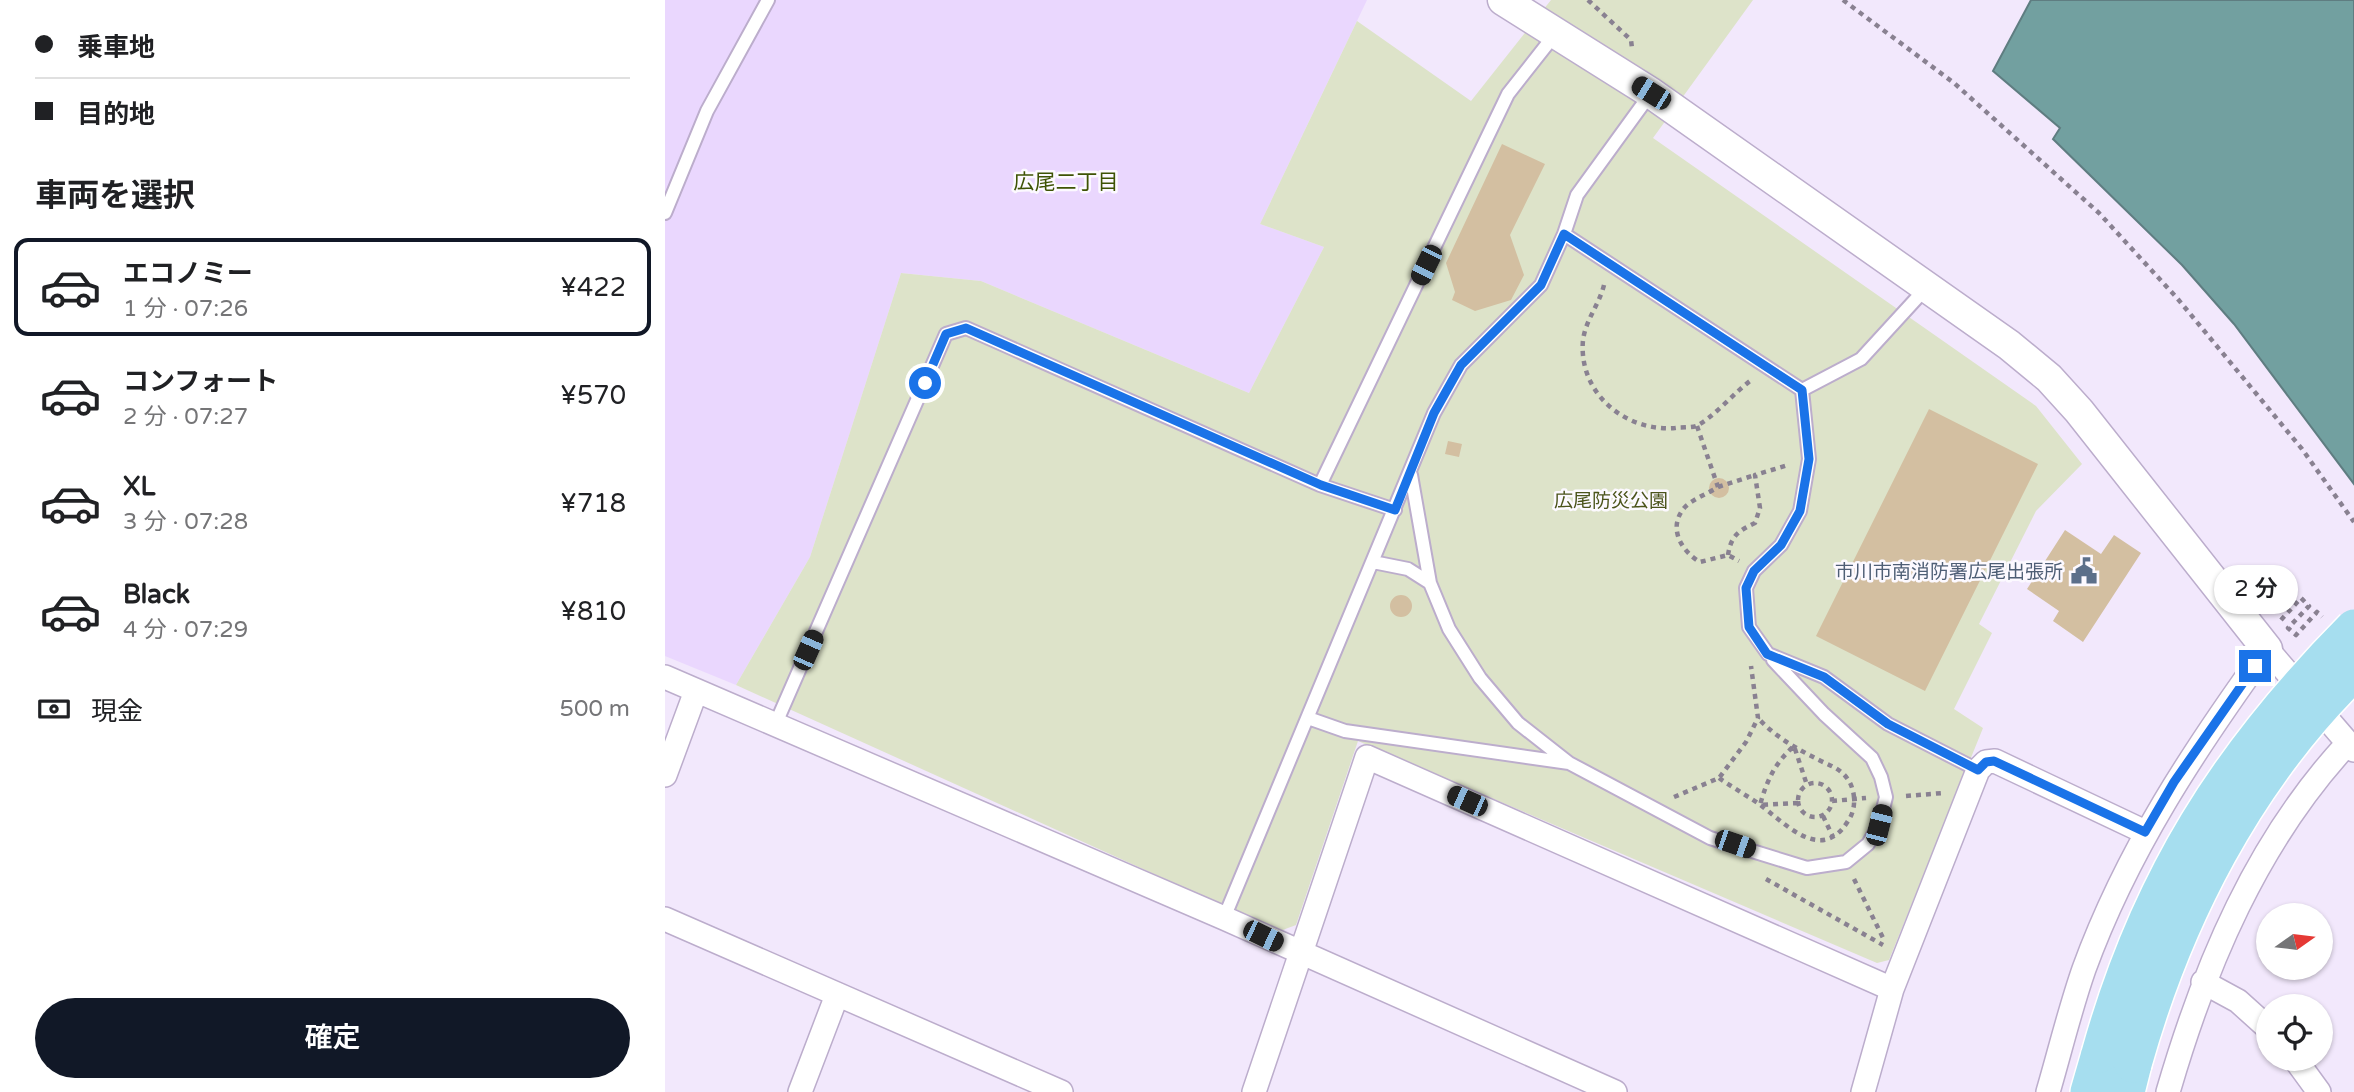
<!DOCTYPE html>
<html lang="ja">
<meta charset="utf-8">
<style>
:root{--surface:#fff;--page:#f6f6f6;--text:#202124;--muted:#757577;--line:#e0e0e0;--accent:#111827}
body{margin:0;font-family:"Varela Round","Noto Sans JP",sans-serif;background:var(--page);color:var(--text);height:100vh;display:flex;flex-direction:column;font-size:26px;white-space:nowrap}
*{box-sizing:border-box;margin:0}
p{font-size:23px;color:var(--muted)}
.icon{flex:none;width:38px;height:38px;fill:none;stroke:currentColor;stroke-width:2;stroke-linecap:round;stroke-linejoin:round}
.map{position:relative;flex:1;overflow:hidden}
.sheet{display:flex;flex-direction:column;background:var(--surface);width:665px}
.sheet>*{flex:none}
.top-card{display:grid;align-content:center;height:154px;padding:0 35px;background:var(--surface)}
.needle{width:46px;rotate:76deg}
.buttons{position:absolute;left:1591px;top:903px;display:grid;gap:14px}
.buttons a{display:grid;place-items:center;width:77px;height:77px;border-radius:50%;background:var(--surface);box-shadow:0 2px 5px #0004;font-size:35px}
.end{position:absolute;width:32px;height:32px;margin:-16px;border:9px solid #1a73e8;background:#fff;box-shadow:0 0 0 4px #fff}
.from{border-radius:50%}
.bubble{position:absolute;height:49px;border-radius:24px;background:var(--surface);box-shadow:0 2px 5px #0004;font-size:23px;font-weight:600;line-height:49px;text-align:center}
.car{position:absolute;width:21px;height:42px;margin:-21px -10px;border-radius:9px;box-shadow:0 0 5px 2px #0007;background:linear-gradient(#222 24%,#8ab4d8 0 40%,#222 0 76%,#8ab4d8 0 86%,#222 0)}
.top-card b{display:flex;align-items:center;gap:24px;height:66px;font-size:26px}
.top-card b+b{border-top:2px solid var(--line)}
.top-card i{width:18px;height:18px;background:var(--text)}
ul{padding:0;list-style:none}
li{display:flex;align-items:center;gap:21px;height:98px;margin:0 14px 10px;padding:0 21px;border:4px solid transparent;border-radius:14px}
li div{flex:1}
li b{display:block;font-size:26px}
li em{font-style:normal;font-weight:600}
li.on{border-color:var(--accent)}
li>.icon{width:63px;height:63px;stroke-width:1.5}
h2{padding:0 35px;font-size:32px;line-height:84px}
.pay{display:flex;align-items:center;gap:18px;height:77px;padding:0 35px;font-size:26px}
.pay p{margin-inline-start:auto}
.primary-button{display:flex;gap:14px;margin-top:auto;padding:14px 35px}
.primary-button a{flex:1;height:80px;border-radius:42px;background:var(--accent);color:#fff;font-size:28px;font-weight:600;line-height:80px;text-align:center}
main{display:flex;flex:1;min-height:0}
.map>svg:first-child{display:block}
.built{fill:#ead7fe}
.green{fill:#dde3c9}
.water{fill:#72a0a0;stroke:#5f7d81;stroke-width:2}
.building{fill:#d3bfa1}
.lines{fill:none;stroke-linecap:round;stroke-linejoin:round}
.service-casing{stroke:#bcadcc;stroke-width:16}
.minor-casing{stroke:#bcadcc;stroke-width:26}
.tertiary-casing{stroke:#bcadcc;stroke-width:33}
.primary-casing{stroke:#fff;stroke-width:40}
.path{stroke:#898191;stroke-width:4.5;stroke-dasharray:5 5;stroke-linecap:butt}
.service{stroke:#fff;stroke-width:12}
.minor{stroke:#fff;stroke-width:23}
.tertiary{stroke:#fff;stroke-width:30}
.primary{stroke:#a6deef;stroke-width:37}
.primary-bridge-casing{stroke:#fff;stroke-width:40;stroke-linecap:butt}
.primary-bridge{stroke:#a6deef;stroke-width:37}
.route{stroke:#1a73e8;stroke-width:9}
.labels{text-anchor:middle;stroke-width:5;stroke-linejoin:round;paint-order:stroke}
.park-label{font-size:19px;fill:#4b541b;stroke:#fcf9ff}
.service-label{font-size:19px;fill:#4e5e75;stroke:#fcf9ff;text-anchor:end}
.neighbourhood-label{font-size:21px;fill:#3e5305;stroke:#fcf9ff}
</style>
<main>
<section class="sheet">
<div class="top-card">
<b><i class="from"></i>乗車地</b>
<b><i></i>目的地</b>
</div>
<h2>車両を選択</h2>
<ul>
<li class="on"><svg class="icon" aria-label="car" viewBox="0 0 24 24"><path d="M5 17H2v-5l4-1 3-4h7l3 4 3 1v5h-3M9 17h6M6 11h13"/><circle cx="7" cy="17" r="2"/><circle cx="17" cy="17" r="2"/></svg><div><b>エコノミー</b><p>1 分 · 07:26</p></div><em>¥422</em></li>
<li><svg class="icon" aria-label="car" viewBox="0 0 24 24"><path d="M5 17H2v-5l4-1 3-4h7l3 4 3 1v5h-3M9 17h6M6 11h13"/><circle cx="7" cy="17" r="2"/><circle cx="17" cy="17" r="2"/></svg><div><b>コンフォート</b><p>2 分 · 07:27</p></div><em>¥570</em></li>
<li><svg class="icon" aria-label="car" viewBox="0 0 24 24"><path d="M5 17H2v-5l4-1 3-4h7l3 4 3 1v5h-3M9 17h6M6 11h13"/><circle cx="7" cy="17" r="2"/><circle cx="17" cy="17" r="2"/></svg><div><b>XL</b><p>3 分 · 07:28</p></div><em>¥718</em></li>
<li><svg class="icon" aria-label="car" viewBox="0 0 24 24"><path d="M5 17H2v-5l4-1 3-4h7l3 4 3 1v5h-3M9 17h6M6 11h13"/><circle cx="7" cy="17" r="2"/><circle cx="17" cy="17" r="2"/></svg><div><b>Black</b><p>4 分 · 07:29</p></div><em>¥810</em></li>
</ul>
<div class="pay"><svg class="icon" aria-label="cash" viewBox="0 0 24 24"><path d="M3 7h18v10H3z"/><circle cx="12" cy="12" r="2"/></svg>現金<p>500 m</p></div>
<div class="primary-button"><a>確定</a></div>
</section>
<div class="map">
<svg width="1689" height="1092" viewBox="0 0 1689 1092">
<rect width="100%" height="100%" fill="#f2e8fc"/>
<path class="built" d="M 0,0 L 702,0 L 595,224 L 659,247 L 584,393 L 316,281 L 236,273 L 145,557 L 71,685 L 0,656 Z"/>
<path class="green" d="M 886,0 L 1088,0 L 988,138 L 1371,406 L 1417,464 L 1371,511 L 1314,624 L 1327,633 L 1289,709 L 1318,728 L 1224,960 L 1212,963 L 693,741 L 631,925 L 615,931 L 71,685 L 145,557 L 236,273 L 316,281 L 584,393 L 659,247 L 595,224 L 692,21 L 806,101 Z"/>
<path class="water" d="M 1366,0 L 1689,0 L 1689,484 L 1569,324 L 1517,265 L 1388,139 L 1395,128 L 1328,71 Z"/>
<path class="building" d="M 837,144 L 880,164 L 845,235 L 859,275 L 846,300 L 810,311 L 787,300 L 790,292 L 781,263 Z
M 1264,409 L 1373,464 L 1260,691 L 1151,636 Z
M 783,441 L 797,444 L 794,457 L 780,454 Z
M1044 488a10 10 0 1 1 20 0a10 10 0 1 1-20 0Z
M 1400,530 L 1436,554 L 1449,535 L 1476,553 L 1418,642 L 1388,621 L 1394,611 L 1362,589 Z
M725 606a11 11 0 1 1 22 0a11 11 0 1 1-22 0Z"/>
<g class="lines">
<g class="service-casing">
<path id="service" d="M 0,213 L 42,111 L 103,0
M 899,234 L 912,195 L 986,93
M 1137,390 L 1196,359 L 1262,287
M 746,475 L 765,583 L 784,629 L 815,678 L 853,723 L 904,763 L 1045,838 L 1142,868 L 1181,862 L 1203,844 L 1214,825 L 1221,797 L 1216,777 L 1207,758 L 1159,714 L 1108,660
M 655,485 L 843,94 L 891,33
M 708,562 L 743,569 L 765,583
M 643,718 L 680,731 L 904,763
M 111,723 L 281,334 L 301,328 L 655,485 L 730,510
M 559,918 L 769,413 L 796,365 L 876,285 L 899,234 L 1137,390 L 1144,459 L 1135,511 L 1116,545 L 1089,571 L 1081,588 L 1084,627 L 1103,654 L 1159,677 L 1223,724 L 1313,770"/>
</g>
<g class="minor-casing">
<path id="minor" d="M 0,677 L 559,918 L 950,1092
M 0,775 L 31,691
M 0,919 L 396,1092
M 1538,982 L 1573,1001 L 1603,1028
M 1630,1059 L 1654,1092
M 135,1092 L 172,995
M 589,1092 L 702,757 L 1227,989
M 1198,1092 L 1227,989 L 1313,770 L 1321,762 L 1330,761 L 1480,832
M 1383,1092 C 1395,1051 1405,1009 1419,969 C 1462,851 1529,750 1602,649 L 1689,750
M 1503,1092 C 1540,965 1592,841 1683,743"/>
</g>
<g class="tertiary-casing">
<path id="tertiary" d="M 838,0 L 986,93 L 1344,345 L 1384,378 L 1414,411 L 1602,649"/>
</g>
<g class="primary-casing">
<path id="primary" d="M 1424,1092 L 1435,1054
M 1461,1092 L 1468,1064"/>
</g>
<path class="path" d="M 923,0 L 966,40 L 967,48
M 1178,0 L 1289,83 L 1434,213 L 1512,298 L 1637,449 L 1689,522
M 939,285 C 934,305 921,319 918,340 C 913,393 960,432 1010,428 C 1016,427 1025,428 1031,426 C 1047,419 1070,392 1085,381
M 1032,426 L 1053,487 C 1044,493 1028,499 1020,507 C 1002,527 1016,551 1035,562 L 1063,555 L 1074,561
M 1053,487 L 1090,475
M 1063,555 C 1066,536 1073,531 1090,523 L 1095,508 L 1090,475 L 1123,465
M 1616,620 L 1636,598 L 1644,606 L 1623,628 L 1631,635 L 1652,612 L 1657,617
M 1054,778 C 1067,787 1081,795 1094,804 C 1119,822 1156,865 1183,821 C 1191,810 1191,793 1184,781 C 1176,768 1165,766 1154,760 C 1132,749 1109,736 1093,718
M1133 800a17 17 0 1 1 34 0a17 17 0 1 1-34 0Z
M 1241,796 L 1278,793
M 1009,797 L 1054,778 L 1081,742 L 1093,718 L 1086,666
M 1167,801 L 1201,798
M 1133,803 L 1095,805 C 1102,780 1110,763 1129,746 L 1142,785
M 1158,816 L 1168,837
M 1101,879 L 1218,945
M 1189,879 L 1219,940"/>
<use href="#service" class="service"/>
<use href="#minor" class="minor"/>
<use href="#tertiary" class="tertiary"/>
<use href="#primary" class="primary"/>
<g class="primary-bridge-casing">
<path id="primary-bridge" d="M 1435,1054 C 1483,881 1563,755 1689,628
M 1468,1064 C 1509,918 1580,779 1689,672"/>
</g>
<use href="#primary-bridge" class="primary-bridge"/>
</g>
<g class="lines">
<path class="route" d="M 260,383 L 281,334 L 301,328 L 656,485 L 730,510 L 769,413 L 796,365 L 876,285 L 899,234 L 1137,390 L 1144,459 L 1135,511 L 1116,545 L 1089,571 L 1081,588 L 1084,627 L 1102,654 L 1159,677 L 1223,724 L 1313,770 L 1321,762 L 1329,761 L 1480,832 L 1509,782 L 1590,666"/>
</g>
<defs>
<g id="civic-bare" transform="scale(2.1)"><path d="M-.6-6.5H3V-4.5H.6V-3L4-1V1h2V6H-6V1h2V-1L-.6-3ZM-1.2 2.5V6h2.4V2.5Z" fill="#5c6f8a" stroke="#fcf9ff" stroke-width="2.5" paint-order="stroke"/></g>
</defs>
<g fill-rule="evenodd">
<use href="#civic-bare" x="1419" y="571"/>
</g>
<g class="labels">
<g class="park-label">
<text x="946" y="507">広尾防災公園</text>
</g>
<g class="service-label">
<text x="1398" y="578">市川市南消防署広尾出張所</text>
</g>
<g class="neighbourhood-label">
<text x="401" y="189">広尾二丁目</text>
</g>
</g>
</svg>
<div class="buttons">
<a><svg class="needle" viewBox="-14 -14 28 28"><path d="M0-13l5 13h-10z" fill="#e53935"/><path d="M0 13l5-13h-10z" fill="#757577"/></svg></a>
<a><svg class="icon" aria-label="locate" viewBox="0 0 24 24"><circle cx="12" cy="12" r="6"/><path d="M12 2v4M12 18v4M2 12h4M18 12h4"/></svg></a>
</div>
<i class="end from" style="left:260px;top:383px"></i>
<i class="end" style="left:1590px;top:666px"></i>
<div class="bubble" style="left:1549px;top:565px;width:84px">2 分</div>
<i class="car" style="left:986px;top:93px;rotate:302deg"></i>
<i class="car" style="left:761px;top:265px;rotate:206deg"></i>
<i class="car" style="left:143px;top:650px;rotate:24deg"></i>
<i class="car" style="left:802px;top:801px;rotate:294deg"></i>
<i class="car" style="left:1214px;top:825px;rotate:14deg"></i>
<i class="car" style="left:1070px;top:844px;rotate:109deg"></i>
<i class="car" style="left:598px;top:936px;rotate:116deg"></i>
</div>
</main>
